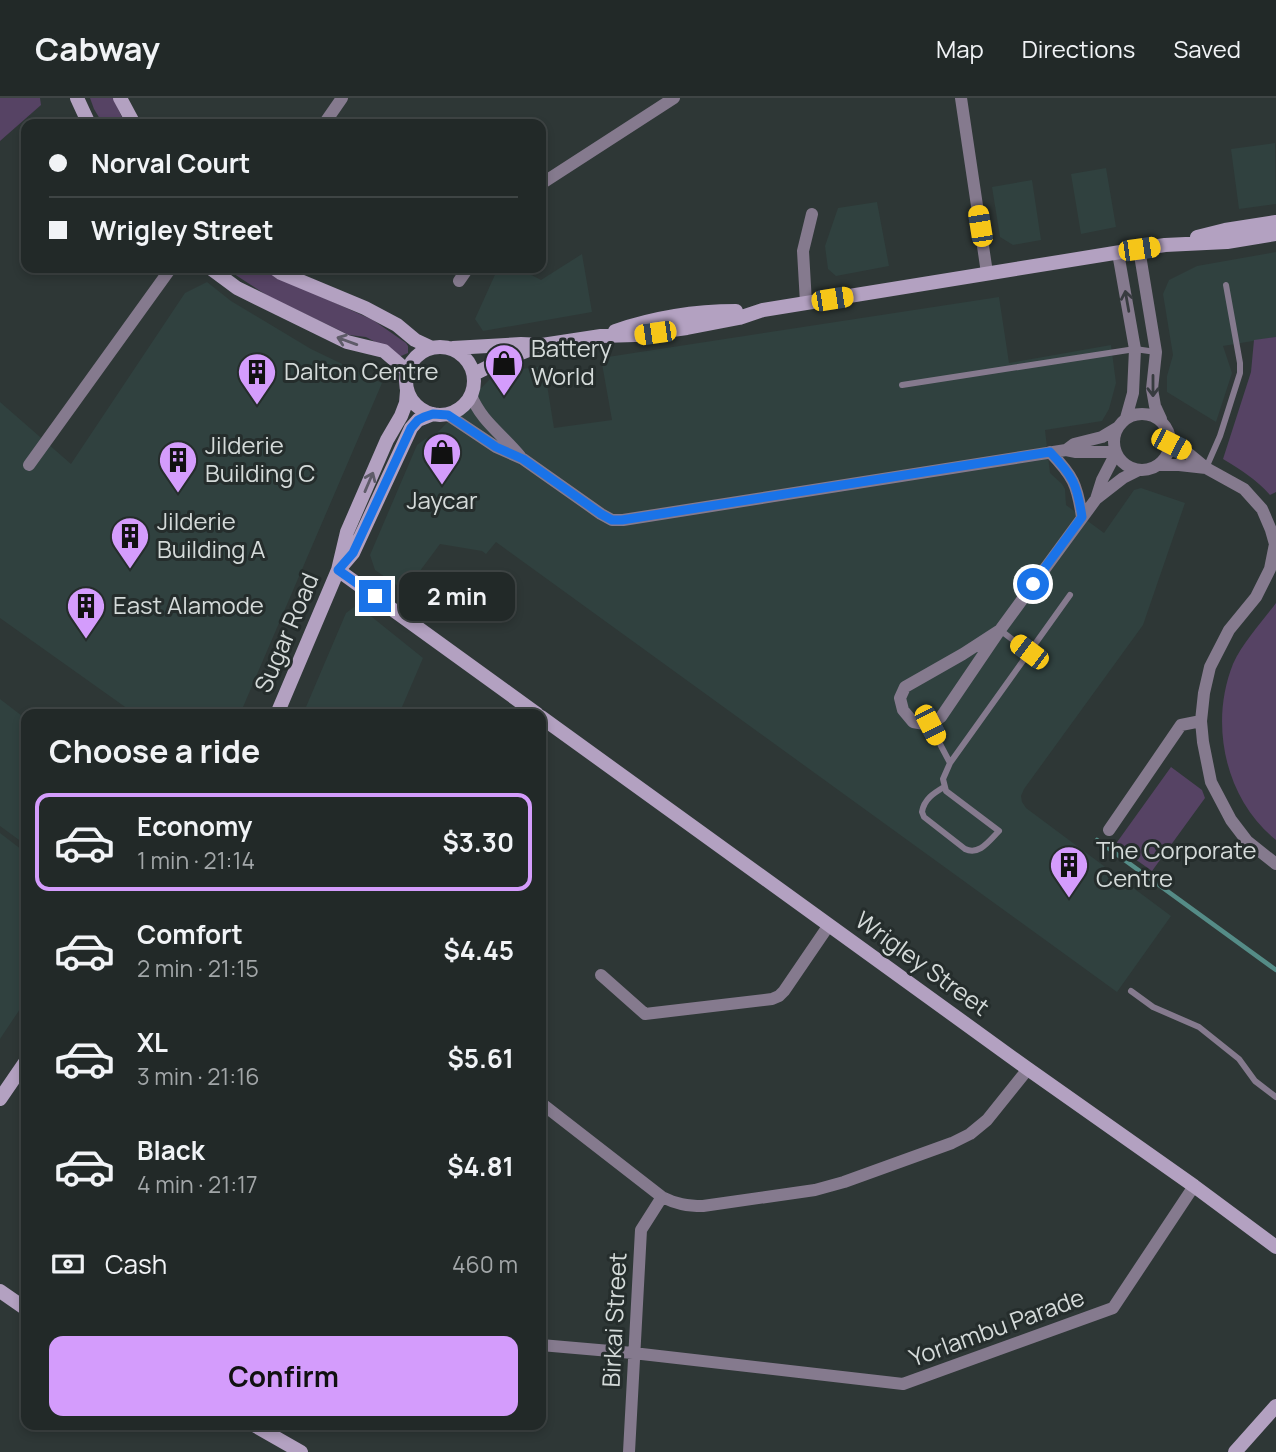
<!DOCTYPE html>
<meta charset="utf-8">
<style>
:root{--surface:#222928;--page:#2e3534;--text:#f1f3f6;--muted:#a2a6a8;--line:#3f4545;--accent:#d49cfc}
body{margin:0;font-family:Manrope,sans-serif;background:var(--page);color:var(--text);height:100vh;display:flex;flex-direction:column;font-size:26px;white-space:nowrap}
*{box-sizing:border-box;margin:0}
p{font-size:23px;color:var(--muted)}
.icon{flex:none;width:38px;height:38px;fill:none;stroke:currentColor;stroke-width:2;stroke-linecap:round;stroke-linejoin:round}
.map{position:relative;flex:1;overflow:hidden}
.details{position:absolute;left:21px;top:611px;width:525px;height:721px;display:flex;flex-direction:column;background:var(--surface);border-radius:14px;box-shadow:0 4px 10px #0003,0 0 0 2px var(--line)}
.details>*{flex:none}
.top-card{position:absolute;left:21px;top:21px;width:525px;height:154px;border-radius:14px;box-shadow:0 4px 10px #0003,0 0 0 2px var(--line);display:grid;align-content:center;height:154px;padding:0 28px;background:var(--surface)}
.end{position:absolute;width:32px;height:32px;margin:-16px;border:9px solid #1a73e8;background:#fff;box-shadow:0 0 0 4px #fff}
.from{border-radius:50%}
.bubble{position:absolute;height:49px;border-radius:14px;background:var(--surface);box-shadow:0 4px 10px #0003,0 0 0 2px var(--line);font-size:23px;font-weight:700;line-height:49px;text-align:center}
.car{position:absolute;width:21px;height:42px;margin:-21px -10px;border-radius:9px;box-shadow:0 0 5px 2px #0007;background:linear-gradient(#f5c518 24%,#345 0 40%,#f5c518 0 76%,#345 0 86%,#f5c518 0)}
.top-card b{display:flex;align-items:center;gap:24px;height:66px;font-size:26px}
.top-card b+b{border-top:2px solid var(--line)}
.top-card i{width:18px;height:18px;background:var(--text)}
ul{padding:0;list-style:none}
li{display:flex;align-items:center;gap:21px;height:98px;margin:0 14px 10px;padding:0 14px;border:4px solid transparent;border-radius:14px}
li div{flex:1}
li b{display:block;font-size:26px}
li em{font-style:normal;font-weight:700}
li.on{border-color:var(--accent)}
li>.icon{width:63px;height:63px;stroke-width:1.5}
h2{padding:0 28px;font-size:32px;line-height:84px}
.pay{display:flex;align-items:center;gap:18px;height:77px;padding:0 28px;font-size:26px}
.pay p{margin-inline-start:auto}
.action{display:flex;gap:14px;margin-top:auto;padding:14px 28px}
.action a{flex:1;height:80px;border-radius:14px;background:var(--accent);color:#111;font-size:28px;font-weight:700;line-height:80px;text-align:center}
header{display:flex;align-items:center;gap:42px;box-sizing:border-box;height:98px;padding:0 35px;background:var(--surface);border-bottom:2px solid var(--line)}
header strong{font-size:33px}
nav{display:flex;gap:38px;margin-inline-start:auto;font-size:24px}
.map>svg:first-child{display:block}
.built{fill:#30413f}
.green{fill:#564364}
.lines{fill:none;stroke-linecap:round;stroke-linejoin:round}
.stream{stroke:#558c87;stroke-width:4.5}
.lane{stroke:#857a8e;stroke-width:6}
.street{stroke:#857a8e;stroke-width:12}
.secondary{stroke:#b3a1c1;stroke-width:14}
.oneway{stroke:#383c40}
.oneway2{stroke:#5e5b68}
.route{stroke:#1a73e8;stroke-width:9}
.labels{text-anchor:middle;stroke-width:6;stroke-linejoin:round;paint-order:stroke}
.poi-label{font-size:24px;fill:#d4dad9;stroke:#252d2c;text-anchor:start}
.street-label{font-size:24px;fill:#d4dad9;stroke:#252d2c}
</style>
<header>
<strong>Cabway</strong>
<nav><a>Map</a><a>Directions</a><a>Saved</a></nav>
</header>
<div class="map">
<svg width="1276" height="1354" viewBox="0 0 1276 1354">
<rect width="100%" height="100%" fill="#2e3736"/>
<path class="built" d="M 1275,45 L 1276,106 L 1239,111 L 1231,51 Z
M 1106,70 L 1116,129 L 1081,136 L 1071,76 Z
M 1032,82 L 1041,142 L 1013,147 L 1000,139 L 992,89 Z
M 877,104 L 889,168 L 836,178 L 828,171 L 825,148 L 838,110 Z
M 1276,154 L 1276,239 L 1223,248 L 1232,275 L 1216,324 L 1167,294 L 1167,278 L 1173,257 L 1163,196 L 1169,182 L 1197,168 Z
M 582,156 L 592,214 L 483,233 L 475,221 L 498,170 L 518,170 L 541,182 Z
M 207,184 L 231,203 L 311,251 L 382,285 L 240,616 L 135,616 L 0,520 L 0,304 L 71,366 L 185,195 Z
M 999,199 L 1009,265 L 1111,247 L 1116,285 L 1109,311 L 1102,323 L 1045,332 L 1050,375 L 1062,386 L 1065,391 L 1066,407 L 1104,435 L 1134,392 L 1141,390 L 1185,405 L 1143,527 L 1024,691 L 1021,698 L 1022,704 L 1026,710 L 1171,818 L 1117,894 L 496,444 L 486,456 L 482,453 L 440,446 L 405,493 L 375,472 L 370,457 L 417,347 L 425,341 L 434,338 L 493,278 L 499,274 L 544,268 L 554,330 L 612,322 L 601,260 Z
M 357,507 L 423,560 L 399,616 L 303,616 L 346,515 Z
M 0,601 L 26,621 L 26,747 L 0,728 Z
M 0,735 L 26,755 L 26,902 L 0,941 Z"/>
<path class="green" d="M 0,0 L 40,0 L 41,7 L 0,43 Z
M 90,0 L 113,0 L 125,26 L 103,26 L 94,11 Z
M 225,170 L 265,170 L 313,195 L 373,222 L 406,245 L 408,248 L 408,255 L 401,258 L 397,258 L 381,247 L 366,239 L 349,237 L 268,198 Z
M 1276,239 L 1276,394 L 1270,397 C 1256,381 1241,372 1223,361 L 1251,274 L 1254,242 Z
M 1276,505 L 1276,742 C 1225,701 1209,626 1233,566 C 1243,544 1262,524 1276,505 Z
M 1171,669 L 1202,692 L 1205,700 L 1152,773 L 1115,747 Z"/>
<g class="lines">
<path class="stream" d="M 1097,742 L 1276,872"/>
<path class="lane" d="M 902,287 L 1135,251 L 1156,254
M 1206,370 L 1220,338 L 1240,275 L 1240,265 L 1226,187
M 1000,532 L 1029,554
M 930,627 L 950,665 L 943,681 L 946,693 L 999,733 C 989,743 979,758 965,751 L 924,719 L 922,714 C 924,701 934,695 944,689
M 950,665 L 1070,497
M 1131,893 L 1153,909 L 1199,929 L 1239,961 L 1255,983 L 1276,999"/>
<path class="street" d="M 961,0 L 987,175
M 324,26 L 342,0
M 541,86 L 674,0
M 1139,151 L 1156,254 L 1152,291 L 1155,308 L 1161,321
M 1118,155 L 1135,251 L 1133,295 L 1126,320
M 459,183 L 468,170
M 806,205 L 803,153 L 812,116
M 471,297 C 481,323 502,336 520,358
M1114 344a28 28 0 1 1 56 0a28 28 0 1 1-56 0Z
M 448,317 L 496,349 L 523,361 L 601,416 L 612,422 L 623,422 L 1066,352 L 1076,354 L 1116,354
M 1171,346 L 1189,356 L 1206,370 L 1244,391 L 1262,411 L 1271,432 L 1275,446 L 1270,471 L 1256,499 L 1229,532 L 1210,569 L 1204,595 L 1201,623 L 1203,644 L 1211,684 L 1231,722 L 1247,743 L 1276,766
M 1066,352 L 1074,346 L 1102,339 L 1117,330
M 1050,354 C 1073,378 1077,386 1082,419
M 29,367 L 171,170
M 1158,367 L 1179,367 L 1206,370
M 1096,401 L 1102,382 L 1116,355
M 1000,532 L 963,556 L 905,589 L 900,600 L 903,612 L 913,624 L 930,627 L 941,619 L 1000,532 L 1096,401 L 1123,380 L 1139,372
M 1109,732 L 1181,627 L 1201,623
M 601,877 L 645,916 L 772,901 L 779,898 L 784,893 L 829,827
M 541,1005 L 662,1099 C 676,1106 687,1108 703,1108 L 815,1092 L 844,1084 L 952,1045 L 970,1036 L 987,1022 L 1028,971
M 541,1247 L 633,1255 L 903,1286 L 1113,1210 L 1194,1088
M 629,1354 L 641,1132 L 662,1099"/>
<path class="secondary" d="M 77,0 L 89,26
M 120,0 L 134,26
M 1197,139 L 1225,132 L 1276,124
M 210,170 L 237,190 L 347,244 L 384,253 L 406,272
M 274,170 L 281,175 L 365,210 L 397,227 L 415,242 L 430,249
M 615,233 C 653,220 696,213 736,213
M406 283a34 34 0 1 1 68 0a34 34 0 1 1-68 0Z
M 453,250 L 521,246 L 542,247 L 601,238 L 635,237 L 687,230 L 739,220 L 763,212 L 1139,151 L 1165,147 L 1227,144 L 1276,136
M 474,276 L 500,263 L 534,250
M 342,468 L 353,455 L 411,330 L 418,322 L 433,316
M 338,472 L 537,616
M 277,616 L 338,472 L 347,434 L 387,342 L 401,318 L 406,305 L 407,293
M 541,619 L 1028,971 L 1194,1088 L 1276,1149
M 0,1001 L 26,963
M 0,1193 L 26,1211
M 252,1326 L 301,1354
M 1235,1354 L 1276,1308"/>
</g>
<defs><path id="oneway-shaft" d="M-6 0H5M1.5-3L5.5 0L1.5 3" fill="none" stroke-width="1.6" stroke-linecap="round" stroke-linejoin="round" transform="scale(1.75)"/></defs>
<g class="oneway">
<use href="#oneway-shaft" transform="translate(1127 203) rotate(-100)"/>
<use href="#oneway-shaft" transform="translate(1153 288) rotate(90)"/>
</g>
<g class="oneway2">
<use href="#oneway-shaft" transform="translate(347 243) rotate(-160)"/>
<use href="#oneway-shaft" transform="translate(369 384) rotate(-67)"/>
</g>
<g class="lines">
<path class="route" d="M 375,498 L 338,472 L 353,455 L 411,330 L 418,322 L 424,319 L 433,316 L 448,317 L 496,349 L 523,361 L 601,416 L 612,422 L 622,422 L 1050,354 C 1073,378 1077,386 1082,419 L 1033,486"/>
</g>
<defs>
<g id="shop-pin" transform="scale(2.0125)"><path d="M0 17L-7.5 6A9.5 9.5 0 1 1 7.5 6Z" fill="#d49cfc" stroke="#252d2c"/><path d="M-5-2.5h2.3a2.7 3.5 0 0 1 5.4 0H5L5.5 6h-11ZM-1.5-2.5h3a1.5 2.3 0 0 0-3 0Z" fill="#111"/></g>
<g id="building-pin" transform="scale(2.0125)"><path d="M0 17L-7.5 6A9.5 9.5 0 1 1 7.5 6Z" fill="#d49cfc" stroke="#252d2c"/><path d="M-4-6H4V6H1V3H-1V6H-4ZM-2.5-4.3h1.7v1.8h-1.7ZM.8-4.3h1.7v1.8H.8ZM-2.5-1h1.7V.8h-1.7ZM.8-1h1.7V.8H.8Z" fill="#111"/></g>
</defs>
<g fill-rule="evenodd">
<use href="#shop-pin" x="504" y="265"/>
<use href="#building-pin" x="257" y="274"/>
<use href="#shop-pin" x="442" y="354"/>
<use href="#building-pin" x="178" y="362"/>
<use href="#building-pin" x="130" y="438"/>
<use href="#building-pin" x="86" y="508"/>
<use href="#building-pin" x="1069" y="767"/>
</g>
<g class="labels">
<g class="poi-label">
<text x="531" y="259">Battery<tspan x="531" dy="28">World</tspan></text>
<text x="284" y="282">Dalton Centre</text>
<text x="205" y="356">Jilderie<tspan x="205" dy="28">Building C</tspan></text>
<text x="442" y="411" text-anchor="middle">Jaycar</text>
<text x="157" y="432">Jilderie<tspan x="157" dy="28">Building A</tspan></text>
<text x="113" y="516">East Alamode</text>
<text x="1096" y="761">The Corporate<tspan x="1096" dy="28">Centre</tspan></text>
</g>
<g class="street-label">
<text transform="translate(287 535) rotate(-67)" y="8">Sugar Road</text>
<text transform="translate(922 866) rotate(36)" y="8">Wrigley Street</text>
<text transform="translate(615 1222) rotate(-87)" y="8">Birkai Street</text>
<text transform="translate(997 1230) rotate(-20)" y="8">Yorlambu Parade</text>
</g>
</g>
</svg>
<i class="end from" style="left:1033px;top:486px"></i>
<i class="end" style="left:375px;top:498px"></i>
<div class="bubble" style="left:399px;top:474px;width:116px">2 min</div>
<i class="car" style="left:980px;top:128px;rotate:351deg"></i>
<i class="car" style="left:1139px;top:151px;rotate:82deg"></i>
<i class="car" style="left:832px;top:201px;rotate:81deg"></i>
<i class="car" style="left:655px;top:235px;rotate:262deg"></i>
<i class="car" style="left:1171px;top:346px;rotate:117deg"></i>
<i class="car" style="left:1029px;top:554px;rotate:307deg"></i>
<i class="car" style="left:930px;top:627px;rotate:153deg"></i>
<div class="top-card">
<b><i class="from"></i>Norval Court</b>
<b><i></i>Wrigley Street</b>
</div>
<section class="details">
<h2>Choose a ride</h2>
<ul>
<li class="on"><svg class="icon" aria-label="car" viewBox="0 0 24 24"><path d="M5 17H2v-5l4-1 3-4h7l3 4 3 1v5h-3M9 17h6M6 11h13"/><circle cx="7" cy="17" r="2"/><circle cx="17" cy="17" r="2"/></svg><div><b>Economy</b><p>1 min · 21:14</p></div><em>$3.30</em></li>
<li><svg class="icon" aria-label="car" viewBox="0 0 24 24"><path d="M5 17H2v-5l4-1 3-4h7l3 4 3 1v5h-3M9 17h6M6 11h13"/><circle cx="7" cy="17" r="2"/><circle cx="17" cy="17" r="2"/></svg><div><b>Comfort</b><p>2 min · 21:15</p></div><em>$4.45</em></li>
<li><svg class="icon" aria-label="car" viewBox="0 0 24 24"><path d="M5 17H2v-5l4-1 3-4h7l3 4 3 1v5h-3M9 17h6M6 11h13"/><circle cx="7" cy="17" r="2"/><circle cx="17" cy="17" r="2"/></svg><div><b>XL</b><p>3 min · 21:16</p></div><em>$5.61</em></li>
<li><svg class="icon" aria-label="car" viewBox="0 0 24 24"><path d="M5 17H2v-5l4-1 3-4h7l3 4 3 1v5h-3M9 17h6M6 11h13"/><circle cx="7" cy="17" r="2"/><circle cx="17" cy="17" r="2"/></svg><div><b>Black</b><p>4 min · 21:17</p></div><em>$4.81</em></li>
</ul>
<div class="pay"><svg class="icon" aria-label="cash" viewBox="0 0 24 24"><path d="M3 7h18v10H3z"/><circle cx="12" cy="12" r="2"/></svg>Cash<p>460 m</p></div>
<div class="action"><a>Confirm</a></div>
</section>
</div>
